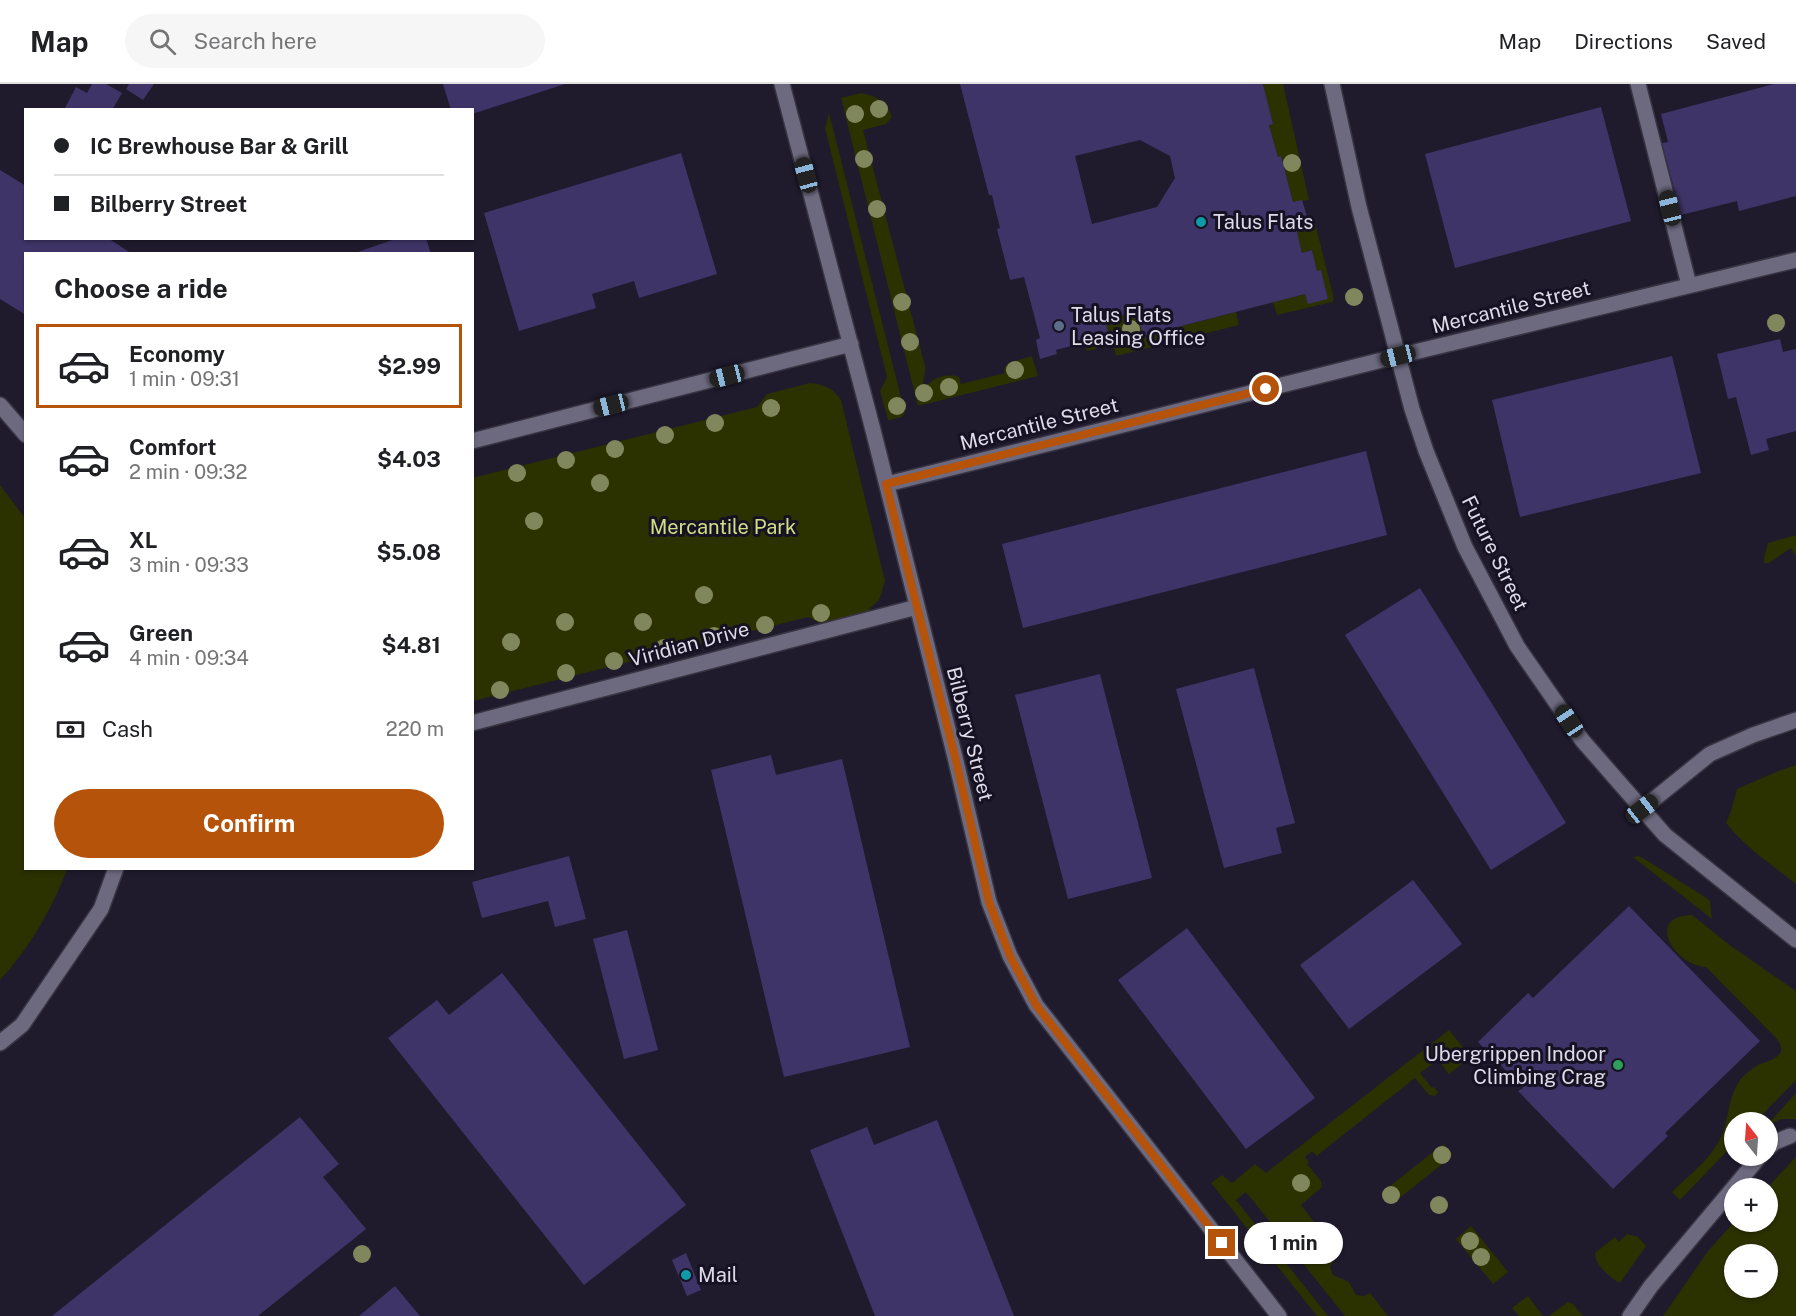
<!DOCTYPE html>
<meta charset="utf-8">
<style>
:root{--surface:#fff;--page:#f6f6f6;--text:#202124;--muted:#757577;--line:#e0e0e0;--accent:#b45309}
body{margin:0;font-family:"Public Sans",sans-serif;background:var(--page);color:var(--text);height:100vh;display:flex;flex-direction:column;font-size:22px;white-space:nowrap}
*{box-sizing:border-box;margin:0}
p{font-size:20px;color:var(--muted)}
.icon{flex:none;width:33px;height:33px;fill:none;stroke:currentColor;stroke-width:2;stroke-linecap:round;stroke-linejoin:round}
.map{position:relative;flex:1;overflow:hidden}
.panel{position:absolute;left:24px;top:168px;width:450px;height:618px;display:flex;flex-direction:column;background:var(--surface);border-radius:0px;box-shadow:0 2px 4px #0004}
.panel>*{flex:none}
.banner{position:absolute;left:24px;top:24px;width:450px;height:132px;border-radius:0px;box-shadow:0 2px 4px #0004;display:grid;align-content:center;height:132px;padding:0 30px;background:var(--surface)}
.needle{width:39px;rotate:343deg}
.fabs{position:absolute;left:1724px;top:1028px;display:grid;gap:12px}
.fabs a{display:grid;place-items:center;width:54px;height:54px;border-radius:50%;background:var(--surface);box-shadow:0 2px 4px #0004;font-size:30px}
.end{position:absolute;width:27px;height:27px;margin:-14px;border:8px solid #b45309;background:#fff;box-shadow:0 0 0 3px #fff}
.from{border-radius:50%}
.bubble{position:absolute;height:42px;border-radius:21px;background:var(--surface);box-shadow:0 2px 4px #0004;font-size:20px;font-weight:700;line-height:42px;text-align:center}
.car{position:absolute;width:18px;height:36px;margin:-18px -9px;border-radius:8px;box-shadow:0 0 4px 2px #0007;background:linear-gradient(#222 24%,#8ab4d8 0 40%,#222 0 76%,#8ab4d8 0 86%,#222 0)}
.banner b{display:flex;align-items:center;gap:21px;height:57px;font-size:22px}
.banner b+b{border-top:2px solid var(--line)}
.banner i{width:15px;height:15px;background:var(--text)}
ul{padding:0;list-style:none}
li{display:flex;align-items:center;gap:18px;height:84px;margin:0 12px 9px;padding:0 18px;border:3px solid transparent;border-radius:0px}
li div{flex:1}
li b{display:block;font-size:22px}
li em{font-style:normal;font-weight:700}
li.active{border-color:var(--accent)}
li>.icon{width:54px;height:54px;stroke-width:1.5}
h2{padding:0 30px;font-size:27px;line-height:72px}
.pay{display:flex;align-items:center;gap:15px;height:66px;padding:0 30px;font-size:22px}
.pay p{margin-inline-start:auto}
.action{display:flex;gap:12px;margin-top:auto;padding:12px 30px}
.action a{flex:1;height:69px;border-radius:36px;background:var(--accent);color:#fff;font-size:24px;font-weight:700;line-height:69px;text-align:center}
header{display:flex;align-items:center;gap:36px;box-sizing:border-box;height:84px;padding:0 30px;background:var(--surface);border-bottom:2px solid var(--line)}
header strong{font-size:28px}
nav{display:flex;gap:33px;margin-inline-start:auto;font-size:21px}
.search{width:420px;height:54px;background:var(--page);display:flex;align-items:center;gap:15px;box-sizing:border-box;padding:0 21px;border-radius:33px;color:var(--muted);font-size:22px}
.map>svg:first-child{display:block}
.green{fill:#2c3100;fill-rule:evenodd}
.building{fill:#3f3467;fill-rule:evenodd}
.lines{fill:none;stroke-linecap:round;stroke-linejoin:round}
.minor-casing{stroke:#383543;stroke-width:18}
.minor{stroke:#6d697f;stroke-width:15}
.tree{fill:#81875d}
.route{stroke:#b45309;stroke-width:8}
.culture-dot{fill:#0f9aa8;stroke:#161223;stroke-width:2}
.service-dot{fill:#5c6f8a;stroke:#161223;stroke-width:2}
.leisure-dot{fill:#2e9e5b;stroke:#161223;stroke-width:2}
.labels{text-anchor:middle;stroke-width:6;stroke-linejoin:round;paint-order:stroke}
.poi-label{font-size:20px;fill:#dddce8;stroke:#161223;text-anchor:start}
.street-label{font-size:20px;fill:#dddce8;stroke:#161223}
.park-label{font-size:20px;fill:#d1df84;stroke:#161223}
</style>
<header>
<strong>Map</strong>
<div class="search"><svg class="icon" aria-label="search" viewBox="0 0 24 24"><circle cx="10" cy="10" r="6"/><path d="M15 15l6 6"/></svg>Search here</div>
<nav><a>Map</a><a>Directions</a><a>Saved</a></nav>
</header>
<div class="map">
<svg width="1796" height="1232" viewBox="0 0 1796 1232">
<rect width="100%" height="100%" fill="#1f1b2d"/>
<path class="green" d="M 1263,0 L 1283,0 L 1309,116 L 1293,118 L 1281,72 L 1278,73 L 1269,41 L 1273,40 Z
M 861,9 C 877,12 886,17 892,33 L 886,40 L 863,46 L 925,282 C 926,290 922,295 924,302 C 927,301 930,299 932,297 C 938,292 952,290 959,293 L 961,300 L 1005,289 L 1004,285 L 1008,279 L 1032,272 L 1038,292 L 918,322 L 841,14 Z
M 829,29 L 905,329 L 902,333 L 890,336 L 888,336 L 880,307 L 887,293 L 886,289 L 825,44 Z
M 1314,135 L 1334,215 L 1332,218 L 1277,231 L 1273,218 L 1305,210 L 1308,219 L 1328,214 L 1321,187 L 1317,187 L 1312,166 L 1302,169 L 1295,139 Z
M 1133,228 L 1135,232 L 1138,231 L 1144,252 L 1236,228 L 1239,241 L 1116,272 L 1113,260 L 1087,267 L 1085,259 L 1108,252 L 1105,236 Z
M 810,299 C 824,300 833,304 841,316 L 885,497 L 879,516 L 865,529 L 822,540 L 808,533 L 473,617 L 472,394 L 757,323 L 767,310 Z
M 0,401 L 25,434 L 26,784 L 67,785 C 53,824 29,865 0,896 Z
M 1796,451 L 1796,472 L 1791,464 L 1769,479 L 1764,479 L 1764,473 L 1768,459 Z
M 1796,681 L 1796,800 C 1772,781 1745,763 1726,739 L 1731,727 L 1737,705 L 1776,688 Z
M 1638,772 L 1643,774 L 1708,815 L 1710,817 L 1712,835 L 1633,773 Z
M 1692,831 L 1731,862 L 1796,907 L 1796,996 L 1755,1038 L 1734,1038 L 1734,1060 L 1680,1116 L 1672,1108 C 1690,1090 1714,1073 1723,1048 C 1729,1030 1729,1012 1740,996 C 1745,990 1751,985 1758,981 C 1770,976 1791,972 1776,954 L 1706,883 C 1675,882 1644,832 1692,831 Z
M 1449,946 L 1471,973 L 1449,990 L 1438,976 L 1420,989 L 1432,1004 L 1434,1003 L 1438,1008 L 1435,1012 L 1429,1011 L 1415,994 L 1319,1070 L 1317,1072 L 1312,1067 L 1305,1073 L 1309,1078 L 1307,1080 L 1321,1097 L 1322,1103 L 1301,1121 L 1338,1169 L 1330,1183 L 1333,1191 L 1349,1198 L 1356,1211 L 1364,1212 L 1370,1209 L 1388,1232 L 1345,1232 L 1246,1108 L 1236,1116 L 1328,1232 L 1317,1232 L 1211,1099 L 1222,1091 L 1232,1099 L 1255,1080 L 1266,1089 Z
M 1796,1009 L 1796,1035 L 1782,1035 L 1767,1041 Z
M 1443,1060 L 1452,1069 L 1450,1074 L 1393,1119 L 1387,1119 L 1382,1109 L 1385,1106 Z
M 1796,1073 L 1796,1232 L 1663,1232 L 1708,1167 L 1735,1137 L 1767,1137 L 1767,1104 ZM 1734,1170 L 1767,1170 L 1767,1203 L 1734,1203 Z
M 1471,1142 L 1508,1188 L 1493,1200 L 1456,1155 Z
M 1627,1150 L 1638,1153 L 1646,1162 L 1620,1199 C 1610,1194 1595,1181 1595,1169 L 1615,1153 L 1619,1158 Z
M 1528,1212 L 1543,1232 L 1519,1232 L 1512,1224 Z
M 1568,1218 L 1573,1220 L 1583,1232 L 1549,1232 Z"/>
<path class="building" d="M 92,0 L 106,0 L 122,9 L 112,26 L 64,26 L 76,3 L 87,9 Z
M 129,0 L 154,0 L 143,16 L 126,5 Z
M 443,0 L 565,0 L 472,30 L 472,26 L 451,26 Z
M 960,0 L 1263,0 L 1273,40 L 1269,41 L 1278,73 L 1281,72 L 1293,118 L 1302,116 L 1308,136 L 1295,139 L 1302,169 L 1312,166 L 1317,187 L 1321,186 L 1328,215 L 1308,220 L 1305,210 L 1143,252 L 1138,231 L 1135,232 L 1133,228 L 1105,236 L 1109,252 L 1056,266 L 1057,270 L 1040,275 L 1036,256 L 1040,254 L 1024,193 L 1010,196 L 997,145 L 1000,144 L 995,124 L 992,111 L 989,111 ZM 1140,56 L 1170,72 L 1175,94 L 1157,123 L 1092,140 L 1075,72 Z
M 1774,0 L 1796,0 L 1796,112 L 1739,127 L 1737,117 L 1681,131 L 1662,59 L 1668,58 L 1661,30 Z
M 1601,23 L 1631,137 L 1455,184 L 1425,70 Z
M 681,69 L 717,190 L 639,214 L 634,197 L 592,210 L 596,224 L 519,247 L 484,129 Z
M 0,86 L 26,102 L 26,154 L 108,154 L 132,170 L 26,170 L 26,231 L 0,215 Z
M 398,154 L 426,154 L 431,170 L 352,170 Z
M 1780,255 L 1783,268 L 1796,265 L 1796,347 L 1766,355 L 1769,366 L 1751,371 L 1736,313 L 1728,315 L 1717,270 Z
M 1672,272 L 1701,389 L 1520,433 L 1492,316 Z
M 1366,367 L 1387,451 L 1023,544 L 1002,460 Z
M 1420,504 L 1566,739 L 1491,786 L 1345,551 Z
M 1254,584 L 1295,739 L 1276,744 L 1282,769 L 1224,784 L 1176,605 Z
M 1100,590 L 1152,794 L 1068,815 L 1015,611 Z
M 771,671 L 776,691 L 842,675 L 910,963 L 784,993 L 711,686 Z
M 569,772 L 586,835 L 555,843 L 548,817 L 482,834 L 472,798 Z
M 1413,796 L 1462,860 L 1349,945 L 1300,881 Z
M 1629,822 L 1760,957 L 1665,1049 L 1668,1052 L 1613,1105 L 1518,1007 L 1523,1004 L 1478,958 L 1528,909 L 1533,914 Z
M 1187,844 L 1315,1014 L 1246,1065 L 1118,896 Z
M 627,846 L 658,966 L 624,975 L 593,855 Z
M 502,889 L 686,1121 L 584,1201 L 388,954 L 437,916 L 449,931 Z
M 300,1033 L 339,1080 L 323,1093 L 366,1145 L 258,1232 L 52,1232 Z
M 937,1036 L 1014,1232 L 875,1232 L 810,1066 L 867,1043 L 874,1061 Z
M 686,1169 L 701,1206 L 687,1212 L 672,1176 Z
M 395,1202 L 420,1232 L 359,1232 Z"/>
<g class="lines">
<g class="minor-casing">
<path id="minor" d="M 782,0 L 873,346 L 955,673 L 989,818 L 1010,872 L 1036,921 L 1279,1232
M 1332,0 L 1359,123 L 1412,325 L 1426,367 L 1465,463 L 1517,562 L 1582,656 L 1665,751 L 1796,856
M 1638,0 L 1689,201
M 0,321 L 26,351
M 472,357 L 851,260
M 887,400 L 1398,272 L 1796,176
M 472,639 L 917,523
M 1642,725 L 1710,670 L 1753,651 L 1796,636
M 0,959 L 22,941 L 101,825 L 116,784
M 1767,1065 L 1775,1058 L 1790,1052
M 1630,1232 L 1651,1202 L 1761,1071"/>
</g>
<use href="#minor" class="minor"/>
</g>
<g class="tree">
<circle cx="879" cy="25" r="9"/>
<circle cx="855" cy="30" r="9"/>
<circle cx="864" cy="75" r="9"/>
<circle cx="1292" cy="79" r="9"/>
<circle cx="877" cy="125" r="9"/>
<circle cx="1354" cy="213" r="9"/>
<circle cx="902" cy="218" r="9"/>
<circle cx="1776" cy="239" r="9"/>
<circle cx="1131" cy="245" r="9"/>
<circle cx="910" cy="258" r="9"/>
<circle cx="1015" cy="286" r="9"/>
<circle cx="949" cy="303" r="9"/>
<circle cx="924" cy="309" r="9"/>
<circle cx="897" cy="322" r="9"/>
<circle cx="771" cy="324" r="9"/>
<circle cx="715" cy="339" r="9"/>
<circle cx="665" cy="351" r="9"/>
<circle cx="615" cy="365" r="9"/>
<circle cx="566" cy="376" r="9"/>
<circle cx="517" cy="389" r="9"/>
<circle cx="600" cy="399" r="9"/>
<circle cx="534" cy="437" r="9"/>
<circle cx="704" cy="511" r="9"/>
<circle cx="821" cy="529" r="9"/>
<circle cx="565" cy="538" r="9"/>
<circle cx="643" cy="538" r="9"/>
<circle cx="765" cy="541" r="9"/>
<circle cx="714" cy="552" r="9"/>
<circle cx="511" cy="558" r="9"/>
<circle cx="664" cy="564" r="9"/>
<circle cx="614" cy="577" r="9"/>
<circle cx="566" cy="589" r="9"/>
<circle cx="500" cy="606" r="9"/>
<circle cx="1442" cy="1071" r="9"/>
<circle cx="1301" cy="1099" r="9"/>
<circle cx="1391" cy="1111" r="9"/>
<circle cx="1439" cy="1121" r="9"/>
<circle cx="1470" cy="1157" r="9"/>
<circle cx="362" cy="1170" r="9"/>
<circle cx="1481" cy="1173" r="9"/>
</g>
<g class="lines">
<path class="route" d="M 1222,1159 L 1036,921 L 1010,872 L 989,818 L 955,673 L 886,400 L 1266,305"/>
</g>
<g class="culture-dot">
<circle cx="1201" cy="138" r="6"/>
<circle cx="686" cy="1191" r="6"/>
</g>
<circle class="service-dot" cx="1059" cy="242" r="6"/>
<circle class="leisure-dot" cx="1618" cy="981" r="6"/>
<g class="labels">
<g class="poi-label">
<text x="1213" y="145">Talus Flats</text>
<text x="1071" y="238">Talus Flats<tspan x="1071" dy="23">Leasing Office</tspan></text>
<text x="1606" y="977" text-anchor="end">Ubergrippen Indoor<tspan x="1606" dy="23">Climbing Crag</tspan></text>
<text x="698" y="1198">Mail</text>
</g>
<g class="street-label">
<text transform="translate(1511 223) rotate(-14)" y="7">Mercantile Street</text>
<text transform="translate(1039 340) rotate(-14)" y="7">Mercantile Street</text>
<text transform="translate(1495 469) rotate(64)" y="7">Future Street</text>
<text transform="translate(689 560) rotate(-15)" y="7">Viridian Drive</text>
<text transform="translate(970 650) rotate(76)" y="7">Bilberry Street</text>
</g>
<g class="park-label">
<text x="723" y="450">Mercantile Park</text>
</g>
</g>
</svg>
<div class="fabs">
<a><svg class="needle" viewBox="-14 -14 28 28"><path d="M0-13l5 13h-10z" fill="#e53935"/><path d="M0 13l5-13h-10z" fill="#757577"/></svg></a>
<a>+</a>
<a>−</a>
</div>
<i class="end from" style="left:1266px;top:305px"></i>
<i class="end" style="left:1222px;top:1159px"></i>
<div class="bubble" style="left:1244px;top:1138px;width:99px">1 min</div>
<i class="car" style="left:806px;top:91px;rotate:345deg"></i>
<i class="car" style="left:1670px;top:124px;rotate:346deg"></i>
<i class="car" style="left:1398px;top:272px;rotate:256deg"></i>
<i class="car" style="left:727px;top:292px;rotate:256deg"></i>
<i class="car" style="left:611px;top:321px;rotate:256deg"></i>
<i class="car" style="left:1569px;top:637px;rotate:326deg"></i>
<i class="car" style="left:1642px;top:725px;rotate:52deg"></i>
<div class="banner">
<b><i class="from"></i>IC Brewhouse Bar &amp; Grill</b>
<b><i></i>Bilberry Street</b>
</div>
<section class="panel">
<h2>Choose a ride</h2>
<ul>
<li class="active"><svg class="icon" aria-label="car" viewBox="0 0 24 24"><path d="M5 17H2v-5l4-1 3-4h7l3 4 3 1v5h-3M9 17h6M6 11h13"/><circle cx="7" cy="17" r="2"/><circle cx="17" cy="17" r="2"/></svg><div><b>Economy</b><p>1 min · 09:31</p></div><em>$2.99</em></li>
<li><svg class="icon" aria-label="car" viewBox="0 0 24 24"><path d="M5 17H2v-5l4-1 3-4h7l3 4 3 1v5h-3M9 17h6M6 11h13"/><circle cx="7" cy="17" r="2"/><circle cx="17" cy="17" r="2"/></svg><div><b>Comfort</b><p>2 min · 09:32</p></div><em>$4.03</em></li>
<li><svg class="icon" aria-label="car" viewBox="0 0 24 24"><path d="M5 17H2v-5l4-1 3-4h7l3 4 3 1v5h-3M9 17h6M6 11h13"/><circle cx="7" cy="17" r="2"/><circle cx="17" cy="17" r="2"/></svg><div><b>XL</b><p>3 min · 09:33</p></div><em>$5.08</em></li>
<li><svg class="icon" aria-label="car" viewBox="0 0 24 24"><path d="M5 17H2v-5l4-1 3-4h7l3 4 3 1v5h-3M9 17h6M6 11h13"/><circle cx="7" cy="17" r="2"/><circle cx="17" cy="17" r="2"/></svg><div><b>Green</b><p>4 min · 09:34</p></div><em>$4.81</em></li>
</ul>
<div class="pay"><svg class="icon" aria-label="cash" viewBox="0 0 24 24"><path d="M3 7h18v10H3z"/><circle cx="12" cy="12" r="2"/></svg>Cash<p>220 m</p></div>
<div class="action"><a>Confirm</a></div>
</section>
</div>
